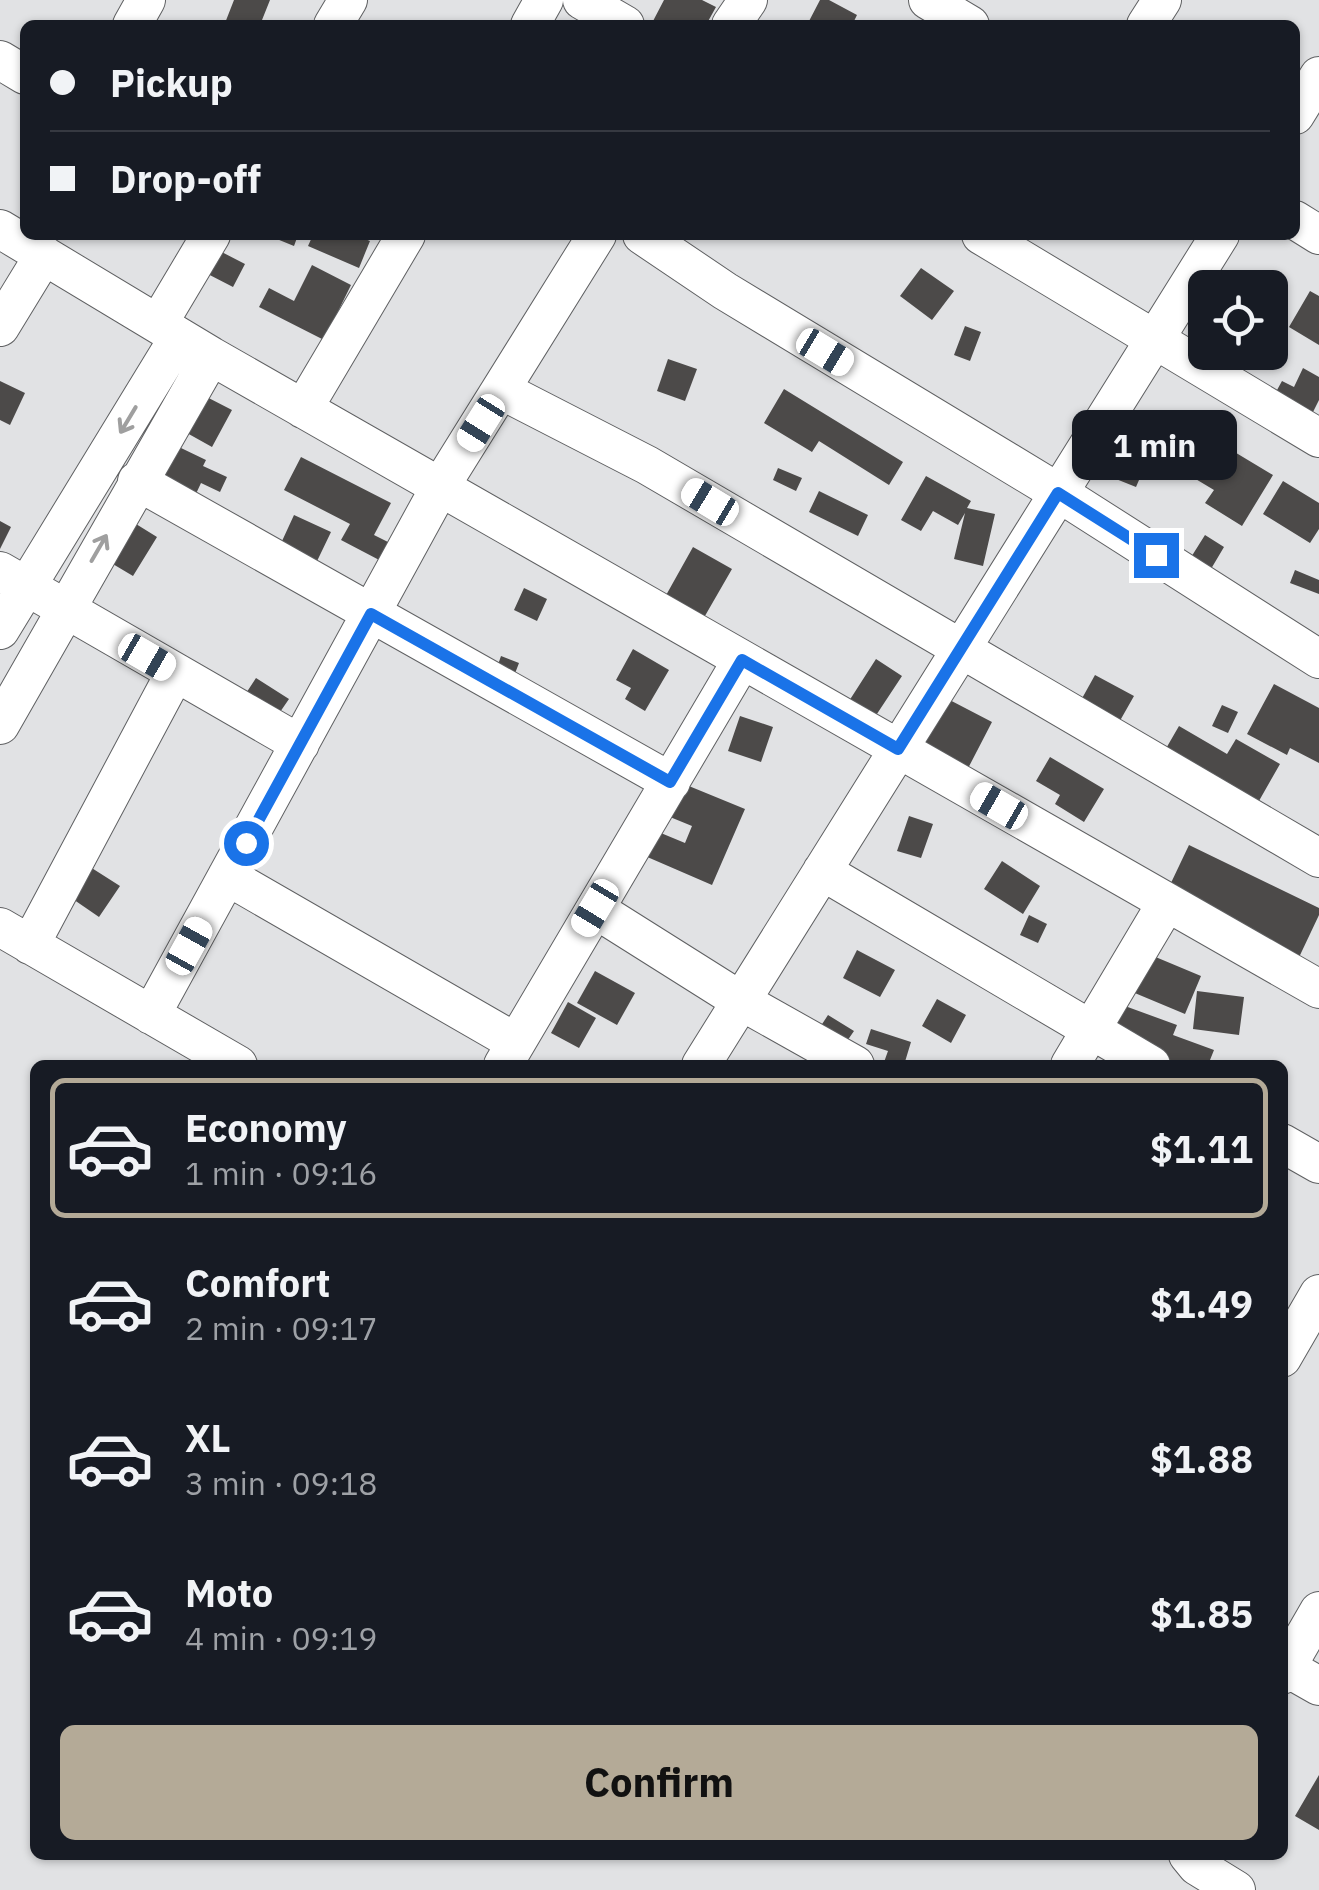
<!DOCTYPE html>
<meta charset="utf-8">
<style>
:root{--surface:#171b24;--page:#242831;--text:#f1f3f6;--muted:#9ea1a6;--line:#363941;--accent:#b4aa97}
body{margin:0;font-family:"IBM Plex Sans",sans-serif;background:var(--page);color:var(--text);height:100vh;display:flex;flex-direction:column;font-size:38px;white-space:nowrap}
*{box-sizing:border-box;margin:0}
p{font-size:32px;color:var(--muted)}
.icon{flex:none;width:55px;height:55px;fill:none;stroke:currentColor;stroke-width:2;stroke-linecap:round;stroke-linejoin:round}
.map{position:relative;flex:1;overflow:hidden}
.drawer{position:absolute;left:30px;top:1060px;width:1258px;height:800px;display:flex;flex-direction:column;background:var(--surface);border-radius:15px;box-shadow:0 2px 8px #0004}
.drawer>*{flex:none}
.top-card{position:absolute;left:20px;top:20px;width:1280px;height:220px;border-radius:15px;box-shadow:0 2px 8px #0004;display:grid;align-content:center;height:220px;padding:0 30px;background:var(--surface)}
.controls{position:absolute;left:1188px;top:270px;display:grid;gap:20px}
.controls a{display:grid;place-items:center;width:100px;height:100px;border-radius:15px;background:var(--surface);box-shadow:0 2px 8px #0004;font-size:50px}
.end{position:absolute;width:45px;height:45px;margin:-22px;border:12px solid #1a73e8;background:#fff;box-shadow:0 0 0 5px #fff}
.from{border-radius:50%}
.bubble{position:absolute;height:70px;border-radius:15px;background:var(--surface);box-shadow:0 2px 8px #0004;font-size:32px;font-weight:700;line-height:70px;text-align:center}
.car{position:absolute;width:30px;height:60px;margin:-30px -15px;border-radius:12px;box-shadow:0 0 8px 2px #0007;background:linear-gradient(#fff 24%,#345 0 40%,#fff 0 76%,#345 0 86%,#fff 0)}
.top-card b{display:flex;align-items:center;gap:35px;height:95px;font-size:38px}
.top-card b+b{border-top:2px solid var(--line)}
.top-card i{width:25px;height:25px;background:var(--text)}
ul{padding:18px 0 0;list-style:none}
li{display:flex;align-items:center;gap:30px;height:140px;margin:0 20px 15px;padding:0 10px;border:5px solid transparent;border-radius:15px}
li div{flex:1}
li b{display:block;font-size:38px}
li em{font-style:normal;font-weight:700}
li.active{border-color:var(--accent)}
li>.icon{width:90px;height:90px;stroke-width:1.5}
.primary-button{display:flex;gap:20px;margin-top:auto;padding:20px 30px}
.primary-button a{flex:1;height:115px;border-radius:15px;background:var(--accent);color:#111;font-size:40px;font-weight:700;line-height:115px;text-align:center}
.map>svg:first-child{display:block}
.building{fill:#4c4a49}
.lines{fill:none;stroke-linecap:round;stroke-linejoin:round}
.minor-casing{stroke:#5f6062;stroke-width:40}
.minor{stroke:#fff;stroke-width:38}
.oneway{stroke:#9f9f9f}
.route{stroke:#1a73e8;stroke-width:12}
</style>
<div class="map">
<svg width="1319" height="1890" viewBox="0 0 1319 1890">
<rect width="100%" height="100%" fill="#e1e2e4"/>
<path class="building" d="M 234,0 L 270,0 L 260,25 L 225,23 Z
M 664,0 L 702,0 L 716,7 L 706,25 L 655,25 L 652,23 Z
M 820,0 L 829,0 L 857,15 L 852,25 L 807,25 Z
M 267,235 L 298,235 L 294,246 Z
M 313,235 L 356,235 L 370,241 L 359,268 L 308,246 Z
M 212,247 L 245,264 L 233,287 L 200,270 Z
M 312,265 L 351,285 L 324,340 L 259,307 L 269,288 L 294,301 Z
M 921,268 L 954,291 L 932,320 L 900,296 Z
M 1310,291 L 1319,296 L 1319,345 L 1289,327 Z
M 965,326 L 981,332 L 970,361 L 954,355 Z
M 668,359 L 697,369 L 685,401 L 657,391 Z
M 1303,368 L 1319,377 L 1319,400 L 1304,430 L 1266,410 L 1282,381 L 1294,387 Z
M 0,381 L 25,393 L 10,425 L 0,420 Z
M 784,389 L 903,462 L 889,485 L 819,441 L 812,452 L 764,423 Z
M 197,392 L 232,410 L 212,447 L 178,428 Z
M 1188,424 L 1273,475 L 1242,526 L 1205,503 L 1214,490 L 1194,478 L 1207,458 L 1178,441 Z
M 156,436 L 206,460 L 203,466 L 227,477 L 220,492 L 201,483 L 188,511 L 132,486 Z
M 301,457 L 391,503 L 374,535 L 392,544 L 383,562 L 341,540 L 350,524 L 284,490 Z
M 1122,464 L 1142,473 L 1136,487 L 1116,479 Z
M 778,468 L 802,478 L 796,491 L 773,480 Z
M 926,476 L 971,501 L 967,508 L 995,514 L 983,566 L 954,559 L 965,513 L 958,525 L 933,511 L 921,531 L 901,520 Z
M 1283,481 L 1319,503 L 1319,529 L 1310,543 L 1263,514 Z
M 819,491 L 868,515 L 858,536 L 809,512 Z
M 115,511 L 157,537 L 133,576 L 91,551 Z
M 294,515 L 331,532 L 307,582 L 271,565 Z
M 0,521 L 11,527 L 0,549 Z
M 1205,535 L 1224,547 L 1208,574 L 1188,562 Z
M 693,547 L 732,569 L 698,628 L 660,606 Z
M 1295,570 L 1319,580 L 1319,594 L 1290,583 Z
M 524,588 L 547,599 L 537,621 L 514,610 Z
M 633,649 L 669,670 L 645,711 L 625,699 L 631,688 L 616,680 Z
M 501,656 L 519,663 L 509,689 L 492,682 Z
M 876,659 L 902,676 L 867,729 L 842,712 Z
M 1095,675 L 1134,696 L 1113,733 L 1075,711 Z
M 256,678 L 289,699 L 269,728 L 237,707 Z
M 1274,684 L 1319,708 L 1319,763 L 1290,748 L 1287,755 L 1247,734 Z
M 942,696 L 992,722 L 963,778 L 913,752 Z
M 1222,705 L 1238,712 L 1228,733 L 1212,726 Z
M 740,716 L 773,727 L 761,762 L 728,751 Z
M 1179,726 L 1227,754 L 1236,739 L 1280,764 L 1247,822 L 1157,764 Z
M 1050,757 L 1104,789 L 1084,822 L 1055,804 L 1060,795 L 1036,781 Z
M 684,784 L 745,809 L 712,885 L 645,856 L 656,831 L 685,843 L 692,826 L 670,817 Z
M 909,816 L 933,824 L 921,858 L 897,851 Z
M 1189,845 L 1319,908 L 1319,915 L 1293,970 L 1160,906 Z
M 1002,861 L 1040,886 L 1023,914 L 984,889 Z
M 87,865 L 120,886 L 99,917 L 67,895 Z
M 1029,915 L 1047,924 L 1038,943 L 1020,935 Z
M 857,950 L 895,970 L 880,997 L 843,978 Z
M 1146,953 L 1201,976 L 1185,1014 L 1130,991 Z
M 595,971 L 635,993 L 617,1025 L 577,1003 Z
M 1197,991 L 1244,997 L 1239,1035 L 1193,1029 Z
M 937,999 L 966,1015 L 951,1043 L 922,1026 Z
M 568,1002 L 596,1018 L 579,1048 L 551,1033 Z
M 1114,1002 L 1177,1025 L 1173,1035 L 1214,1050 L 1208,1065 L 1152,1065 L 1102,1034 Z
M 828,1015 L 854,1031 L 834,1060 L 809,1044 Z
M 871,1029 L 911,1042 L 904,1065 L 883,1065 L 888,1051 L 866,1044 Z
M 1319,1775 L 1319,1830 L 1295,1816 Z"/>
<g class="lines">
<g class="minor-casing">
<path id="minor" d="M 582,0 L 625,25
M 928,0 L 970,25
M 132,25 L 146,0
M 333,25 L 348,0
M 530,25 L 544,0
M 731,25 L 748,0
M 1146,25 L 1162,0
M 0,60 L 25,75
M 1295,115 L 1319,76
M 1295,220 L 1319,235
M 0,229 L 211,356 L 1319,989
M 642,235 L 725,291 L 1059,493 L 1319,659
M 981,235 L 1319,438
M 158,324 L 211,235
M 0,327 L 44,255
M 501,390 L 647,465 L 1319,858
M 303,409 L 406,235
M 137,481 L 671,782
M 0,571 L 300,744
M 0,630 L 179,337
M 0,725 L 211,356
M 822,871 L 1151,1065
M 227,876 L 515,1042
M 595,909 L 741,1001 L 855,1065
M 0,927 L 238,1065
M 30,945 L 175,673
M 151,1015 L 440,487 L 597,235
M 503,1065 L 742,660
M 701,1065 L 1220,235
M 1070,1065 L 1167,902
M 1282,1143 L 1319,1164
M 1282,1358 L 1319,1294
M 1282,1665 L 1319,1686
M 1282,1675 L 1319,1611
M 1188,1855 L 1197,1866 L 1236,1890"/>
</g>
<use href="#minor" class="minor"/>
</g>
<defs><path id="oneway-shaft" d="M-6 0H5M1.5-3L5.5 0L1.5 3" fill="none" stroke-width="1.6" stroke-linecap="round" stroke-linejoin="round" transform="scale(2.5)"/></defs>
<g class="oneway">
<use href="#oneway-shaft" transform="translate(128 420) rotate(121)"/>
<use href="#oneway-shaft" transform="translate(99 548) rotate(-60)"/>
</g>
<g class="lines">
<path class="route" d="M 246,843 L 371,614 L 670,782 L 742,660 L 898,749 L 1058,493 L 1156,555"/>
</g>
</svg>
<div class="controls">
<a><svg class="icon" aria-label="locate" viewBox="0 0 24 24"><circle cx="12" cy="12" r="6"/><path d="M12 2v4M12 18v4M2 12h4M18 12h4"/></svg></a>
</div>
<i class="end from" style="left:246px;top:843px"></i>
<i class="end" style="left:1156px;top:555px"></i>
<div class="bubble" style="left:1072px;top:410px;width:165px">1 min</div>
<i class="car" style="left:825px;top:352px;rotate:121deg"></i>
<i class="car" style="left:481px;top:423px;rotate:212deg"></i>
<i class="car" style="left:710px;top:502px;rotate:301deg"></i>
<i class="car" style="left:147px;top:657px;rotate:120deg"></i>
<i class="car" style="left:999px;top:806px;rotate:300deg"></i>
<i class="car" style="left:595px;top:908px;rotate:211deg"></i>
<i class="car" style="left:189px;top:946px;rotate:29deg"></i>
<div class="top-card">
<b><i class="from"></i>Pickup</b>
<b><i></i>Drop-off</b>
</div>
<section class="drawer">
<ul>
<li class="active"><svg class="icon" aria-label="car" viewBox="0 0 24 24"><path d="M5 17H2v-5l4-1 3-4h7l3 4 3 1v5h-3M9 17h6M6 11h13"/><circle cx="7" cy="17" r="2"/><circle cx="17" cy="17" r="2"/></svg><div><b>Economy</b><p>1 min · 09:16</p></div><em>$1.11</em></li>
<li><svg class="icon" aria-label="car" viewBox="0 0 24 24"><path d="M5 17H2v-5l4-1 3-4h7l3 4 3 1v5h-3M9 17h6M6 11h13"/><circle cx="7" cy="17" r="2"/><circle cx="17" cy="17" r="2"/></svg><div><b>Comfort</b><p>2 min · 09:17</p></div><em>$1.49</em></li>
<li><svg class="icon" aria-label="car" viewBox="0 0 24 24"><path d="M5 17H2v-5l4-1 3-4h7l3 4 3 1v5h-3M9 17h6M6 11h13"/><circle cx="7" cy="17" r="2"/><circle cx="17" cy="17" r="2"/></svg><div><b>XL</b><p>3 min · 09:18</p></div><em>$1.88</em></li>
<li><svg class="icon" aria-label="car" viewBox="0 0 24 24"><path d="M5 17H2v-5l4-1 3-4h7l3 4 3 1v5h-3M9 17h6M6 11h13"/><circle cx="7" cy="17" r="2"/><circle cx="17" cy="17" r="2"/></svg><div><b>Moto</b><p>4 min · 09:19</p></div><em>$1.85</em></li>
</ul>
<div class="primary-button"><a>Confirm</a></div>
</section>
</div>
